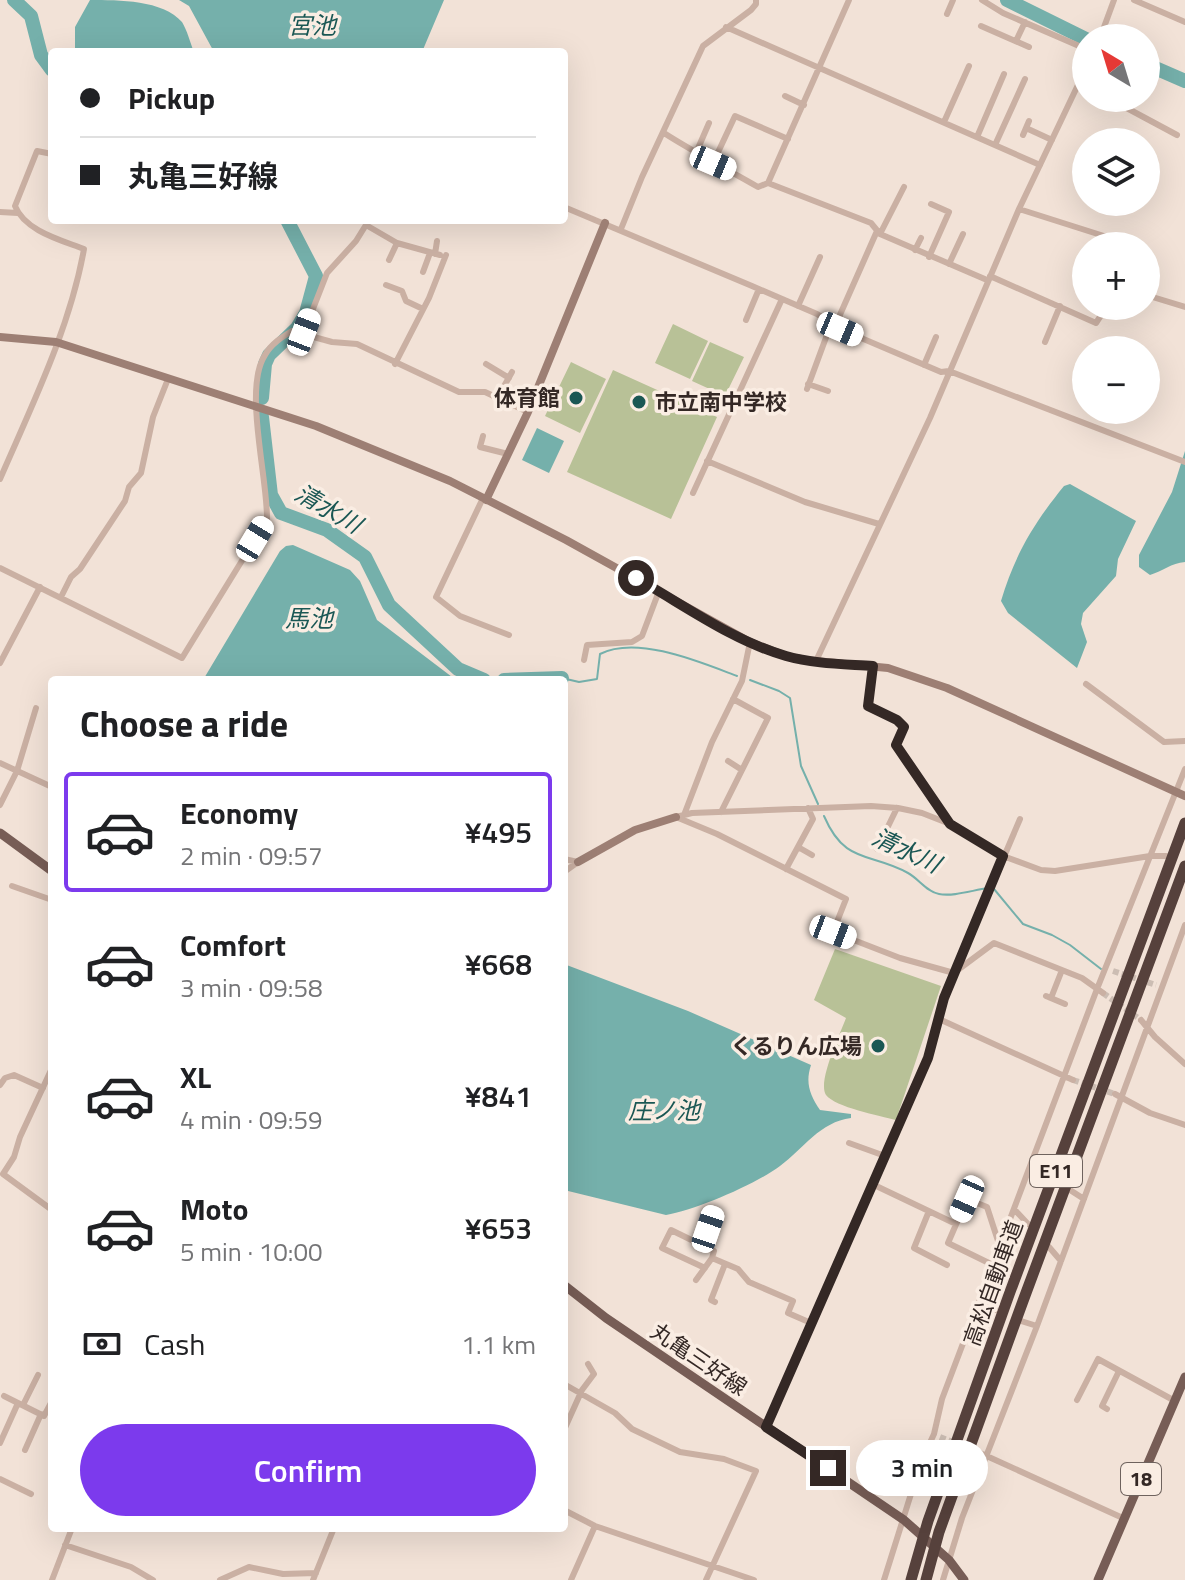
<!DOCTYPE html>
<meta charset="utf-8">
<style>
:root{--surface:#fff;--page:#f6f6f6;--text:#202124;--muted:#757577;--line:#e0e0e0;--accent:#7c3aed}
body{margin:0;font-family:"Titillium Web","Noto Sans JP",sans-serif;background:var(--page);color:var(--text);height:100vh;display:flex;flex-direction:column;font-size:30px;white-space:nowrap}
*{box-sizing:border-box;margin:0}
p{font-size:26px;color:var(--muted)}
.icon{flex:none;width:44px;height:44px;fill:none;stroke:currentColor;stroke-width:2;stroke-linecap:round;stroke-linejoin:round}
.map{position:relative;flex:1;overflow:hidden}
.drawer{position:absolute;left:48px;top:676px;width:520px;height:856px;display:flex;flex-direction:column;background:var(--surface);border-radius:8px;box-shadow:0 8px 32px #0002}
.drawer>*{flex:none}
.top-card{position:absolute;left:48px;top:48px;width:520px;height:176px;border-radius:8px;box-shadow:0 8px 32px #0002;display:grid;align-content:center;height:176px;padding:0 32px;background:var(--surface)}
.needle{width:52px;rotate:322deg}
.tools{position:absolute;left:1072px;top:24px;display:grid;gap:16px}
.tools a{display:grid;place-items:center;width:88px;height:88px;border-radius:50%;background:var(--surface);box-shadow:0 8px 32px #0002;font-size:40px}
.end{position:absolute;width:36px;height:36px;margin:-18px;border:10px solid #342825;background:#fff;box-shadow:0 0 0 4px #fff}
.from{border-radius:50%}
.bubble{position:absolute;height:56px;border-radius:28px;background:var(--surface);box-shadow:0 8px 32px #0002;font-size:26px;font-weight:600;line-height:56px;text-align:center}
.car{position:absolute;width:24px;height:48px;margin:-24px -12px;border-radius:10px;box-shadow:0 0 6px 2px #0007;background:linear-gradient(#fff 24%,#345 0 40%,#fff 0 76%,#345 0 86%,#fff 0)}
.top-card b{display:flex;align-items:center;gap:28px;height:76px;font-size:30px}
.top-card b+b{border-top:2px solid var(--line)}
.top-card i{width:20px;height:20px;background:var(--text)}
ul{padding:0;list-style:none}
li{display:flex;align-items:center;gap:24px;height:120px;margin:0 16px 12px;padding:0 16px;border:4px solid transparent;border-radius:8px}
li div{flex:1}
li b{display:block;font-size:30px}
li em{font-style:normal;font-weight:600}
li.active{border-color:var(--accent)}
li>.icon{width:72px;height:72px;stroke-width:1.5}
h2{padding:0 32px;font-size:36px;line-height:96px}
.pay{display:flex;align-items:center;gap:20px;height:88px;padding:0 32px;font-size:30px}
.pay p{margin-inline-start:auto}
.primary-button{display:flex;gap:16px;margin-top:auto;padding:16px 32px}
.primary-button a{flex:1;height:92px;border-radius:48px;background:var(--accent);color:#fff;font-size:32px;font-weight:600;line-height:92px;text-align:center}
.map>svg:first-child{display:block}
.green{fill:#b8c197}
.water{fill:#75b0ab}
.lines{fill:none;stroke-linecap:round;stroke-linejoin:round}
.stream{stroke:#75b0ab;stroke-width:2}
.river{stroke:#75b0ab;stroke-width:14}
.street-tunnel{stroke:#ccbdb3;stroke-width:6;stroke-dasharray:6 3;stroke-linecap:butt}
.street{stroke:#cab0a3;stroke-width:6}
.secondary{stroke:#9d7f74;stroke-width:8}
.primary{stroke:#775d56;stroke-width:9}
.highway{stroke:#56413c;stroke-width:11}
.route{stroke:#342825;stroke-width:10}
.poi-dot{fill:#1a5754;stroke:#faede3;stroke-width:3}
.labels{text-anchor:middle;stroke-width:7;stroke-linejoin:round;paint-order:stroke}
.shield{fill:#faede3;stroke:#6f635e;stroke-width:2}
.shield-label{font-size:20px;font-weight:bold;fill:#342825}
.poi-label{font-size:22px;font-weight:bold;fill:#342825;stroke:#faede3;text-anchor:end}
.street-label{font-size:22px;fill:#342825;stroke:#faede3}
.water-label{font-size:24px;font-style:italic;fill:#1a5754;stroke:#faede3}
</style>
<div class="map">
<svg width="1185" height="1580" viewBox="0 0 1185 1580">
<rect width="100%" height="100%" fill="#f2e2d7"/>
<path class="green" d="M 673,324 L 708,341 L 690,379 L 655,363 Z
M 710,342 L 744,357 L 725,396 L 692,381 Z
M 571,362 L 606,379 L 580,433 L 545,416 Z
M 613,370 L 717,417 L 671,519 L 567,472 Z
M 835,949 L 941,986 L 896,1120 C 880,1116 835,1107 826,1095 C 817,1082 841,1032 846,1018 L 814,1000 Z"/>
<path class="water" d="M 90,0 C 119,0 163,0 182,22 C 187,30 190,42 194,52 L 75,52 L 75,27 Z
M 179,0 L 444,0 L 422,52 L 214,52 L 189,6 Z
M 537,428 L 564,441 L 549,473 L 522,460 Z
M 1185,451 L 1185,562 C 1171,563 1163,571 1150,575 L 1139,567 L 1139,555 L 1172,492 Z
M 1070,484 L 1136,521 L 1118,559 L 1116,576 L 1083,613 L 1081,624 L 1087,642 L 1077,668 L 1008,613 L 1001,601 C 1015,554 1034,523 1064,486 Z
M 293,545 L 350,570 L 360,581 L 377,620 L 456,680 L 203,680 L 280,551 L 286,546 Z
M 564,964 L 688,1011 L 811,1065 C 805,1083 810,1095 820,1110 L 851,1114 L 851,1118 C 820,1122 804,1148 780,1166 C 756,1184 696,1210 666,1215 L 564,1190 Z"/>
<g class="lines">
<path class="stream" d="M 562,678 L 579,682 L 597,679 L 600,654 C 637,635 700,662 737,676
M 750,680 L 779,691 L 790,698 L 801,766 L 818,804
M 824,816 C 845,865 870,852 908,873 C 919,879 927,892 939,894 C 953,897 973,890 988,888
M 994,889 L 1023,924 L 1052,935 L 1070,945 L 1101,969"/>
<path class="river" d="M 14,0 L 31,16 L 41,55 L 52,70
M 1007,0 L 1086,39
M 1146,64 L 1185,81
M 262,398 L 265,364 L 269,355 L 297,328 L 306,313 L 316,276 L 287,220
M 262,417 L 271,495 L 281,513 L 327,530 L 365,557 L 389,605 L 458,669 L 484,680
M 504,680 L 562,678"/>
<path class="street-tunnel" d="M 1113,971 L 1156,985
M 1103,993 L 1141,1020
M 1073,1080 L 1115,1094
M 940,1437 L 970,1449"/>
<path class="street" d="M 982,0 L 1003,13 L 1086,49
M 1134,0 L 1185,22
M 947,14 L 953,0
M 981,26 L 1029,47
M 726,27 L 1040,165
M 1100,38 L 1114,0
M 1016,41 L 1025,22
M 785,96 L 804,105
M 1108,98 L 1177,135
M 944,122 L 969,66
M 1026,128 L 1052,140
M 664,133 C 695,153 727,169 758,187 L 768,183 L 871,223 L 880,234 L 987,280
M 1023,135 L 1029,121
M 977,137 L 1004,74
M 995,145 L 1025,79
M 696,153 L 709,123
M 713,163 L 735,116 L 788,139
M 768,183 L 849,0
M 564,207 L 752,286 L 817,314 L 840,329 L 941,372 L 949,371 L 1185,462
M 1019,209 L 1104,236 L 1116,241 L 1120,246
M 0,212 L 18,213
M 366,225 L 397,243 L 440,255
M 621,229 L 642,177 L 703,46 L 751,10 L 756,4 L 756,0
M 880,234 L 904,187
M 915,250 L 921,238
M 435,254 L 437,241
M 929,257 L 949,212 L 931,204
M 389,260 L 397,243
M 949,264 L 963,234
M 423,272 L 430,253
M 990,276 L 1096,323 L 1107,306
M 386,285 L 402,291 L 406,301 L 423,309
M 1146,295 L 1185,307
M 798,306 L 820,257
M 746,320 L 759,289
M 835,326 L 877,231
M 304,332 L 327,273 L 356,241 L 369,220
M 1045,342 L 1060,306
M 395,364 L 429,298 L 446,255
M 486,364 L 509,378
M 924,365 L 936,337
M 808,384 L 828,391
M 807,389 L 831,324
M 498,397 L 512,372
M 483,436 L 480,447 L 508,454
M 707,461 L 805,502 L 879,524
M 0,479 C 32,405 70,328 84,249 C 61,240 25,231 15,206 L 37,151 L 52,154
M 693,493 L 782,299
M 483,498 L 436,597 L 460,616 L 509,635
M 0,568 L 182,658 L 267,520 C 268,479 243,388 265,355 C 271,344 282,337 292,331 L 332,342 L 357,344 L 459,392 L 485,392 L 528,412
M 61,597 L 71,577 L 80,569 L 125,501 L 129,487 L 141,473 L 153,417 L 168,379
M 584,660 L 587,645 L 632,642 L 642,636 L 659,591
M 816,661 L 930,418 L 1019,209 L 1086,68
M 0,663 L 40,587
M 873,666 L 868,706 L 897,720 L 904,727 L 896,745 L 950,824
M 1086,684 L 1164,742 L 1185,741
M 728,761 L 742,770
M 0,763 L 52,787
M 0,805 L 17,771 L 36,708
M 721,812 L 768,718 L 733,699
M 684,815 L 712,742 L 742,681 L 750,642
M 676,817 L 692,813 L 871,806 L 898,808 L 922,813 L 950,824 L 1003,856 L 1041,870 L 1055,871 L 1150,856 L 1166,856
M 676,817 L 717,834 L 846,899 L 833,932 L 900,958 L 954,973
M 798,847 L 812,855
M 877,849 L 897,808
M 564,859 L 578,862
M 786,869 L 813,819 L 808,808
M 564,872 L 578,862
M 12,886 L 52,900
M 955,972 L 994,943 L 1082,978 L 1103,993
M 1046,996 L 1065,1004
M 1051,998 L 1062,970
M 939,1019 L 1073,1080
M 1141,1020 L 1155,1037 L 1185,1064
M 0,1085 L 5,1078 L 14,1075 L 43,1088
M 1115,1094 L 1150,1113 L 1185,1125
M 849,1143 L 885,1156
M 1031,1166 L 1046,1176
M 3,1174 L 14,1157 L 20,1137 L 52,1068
M 3,1174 L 52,1210
M 872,1184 L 956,1224
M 1070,1190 L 1084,1199
M 1014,1209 L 1028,1224
M 929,1211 L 914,1248 L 947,1265
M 702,1245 L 713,1214
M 1049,1247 L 1061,1261
M 993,1265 L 948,1243 L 967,1199 L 987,1207 L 1000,1247
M 705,1268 L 662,1248 L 671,1230 L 714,1251 L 712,1258
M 696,1280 L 712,1258 L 738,1269 L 749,1282 L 793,1301 L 788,1313 L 811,1323
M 715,1302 L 711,1300 L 725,1264
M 978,1303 L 995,1310
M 1021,1321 L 1037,1326
M 564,1384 L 615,1413 L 632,1429 L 680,1452 L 724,1459 L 756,1471 L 706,1580
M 4,1396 L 18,1403
M 1077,1400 L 1098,1359 L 1175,1401
M 23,1405 L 38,1375
M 1107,1409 L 1102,1406 L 1119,1371
M 766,1427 L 928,1058 L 944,998 L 1020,819
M 564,1430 L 582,1390 L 594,1374 L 588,1364
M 0,1443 L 18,1403 L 44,1416 L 52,1401
M 25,1450 L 41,1414
M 980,1453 L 1125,1519
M 0,1479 L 31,1494
M 564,1510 L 595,1526 L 754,1580
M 65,1545 L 131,1567 L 153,1580
M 52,1580 L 72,1528
M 220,1580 L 249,1567 L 283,1574 L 316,1573
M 313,1580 L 334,1528
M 571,1580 L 595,1526
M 884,1580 L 921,1462 L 934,1434 L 942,1399 L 1097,989 L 1185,769
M 943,1580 L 962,1518 L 1037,1326 L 1185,925"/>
<path class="secondary" d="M 0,337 L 56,342 L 316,426 L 450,481 L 566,540 L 750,642 L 786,656 L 805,660 L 888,668 L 947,688 L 1185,796
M 486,500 L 528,412 L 605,223
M 578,862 L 635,830 L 676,817"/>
<path class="primary" d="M 0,833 L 52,871
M 564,1285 L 606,1318 L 904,1520 L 949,1560 L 964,1580
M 1098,1580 L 1185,1377"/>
<path class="highway" d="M 911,1580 L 928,1521 L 1010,1292 L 1185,823
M 926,1580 L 939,1532 L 1023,1301 L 1185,866"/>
</g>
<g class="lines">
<path class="route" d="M 636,578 C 684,605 733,641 786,656 C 814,664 845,664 873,666 L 868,706 L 897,720 L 904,727 L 896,745 L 950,824 L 1003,856 L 944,998 L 928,1058 L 766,1427 L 828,1468"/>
</g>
<g class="poi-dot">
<circle cx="576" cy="398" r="8"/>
<circle cx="639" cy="402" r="8"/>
<circle cx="878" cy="1046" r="8"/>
</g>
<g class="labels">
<g class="shield">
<rect x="1030" y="1155" width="52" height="32" rx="6"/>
<rect x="1121" y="1463" width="40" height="32" rx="6"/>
</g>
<g class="shield-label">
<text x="1056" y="1178">E11</text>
<text x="1141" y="1486">18</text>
</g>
<g class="poi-label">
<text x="560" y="406">体育館</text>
<text x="655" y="410" text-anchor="start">市立南中学校</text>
<text x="862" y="1054">くるりん広場</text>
</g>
<g class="street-label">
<text transform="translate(993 1283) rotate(-70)" y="8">高松自動車道</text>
<text transform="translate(699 1359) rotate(34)" y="8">丸亀三好線</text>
</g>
<g class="water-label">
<text x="312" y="34">宮池</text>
<text transform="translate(328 509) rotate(30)" y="8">清水川</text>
<text x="309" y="627">馬池</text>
<text transform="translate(906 851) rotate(25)" y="8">清水川</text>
<text x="664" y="1119">庄ノ池</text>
</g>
</g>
</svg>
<div class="tools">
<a><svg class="needle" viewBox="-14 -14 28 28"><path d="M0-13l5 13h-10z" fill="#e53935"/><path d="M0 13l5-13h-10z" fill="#757577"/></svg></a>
<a><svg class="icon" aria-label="layers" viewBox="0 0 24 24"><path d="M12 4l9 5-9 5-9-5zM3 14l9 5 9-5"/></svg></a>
<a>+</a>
<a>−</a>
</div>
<i class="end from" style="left:636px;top:578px"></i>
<i class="end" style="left:828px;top:1468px"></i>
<div class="bubble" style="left:856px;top:1440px;width:132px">3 min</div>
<i class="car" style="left:713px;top:163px;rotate:113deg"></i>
<i class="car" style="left:840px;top:329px;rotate:113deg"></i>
<i class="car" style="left:304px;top:332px;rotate:21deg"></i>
<i class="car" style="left:255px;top:539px;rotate:31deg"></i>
<i class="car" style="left:833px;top:932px;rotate:111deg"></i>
<i class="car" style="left:967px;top:1199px;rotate:204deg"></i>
<i class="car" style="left:708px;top:1229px;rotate:19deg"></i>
<div class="top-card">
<b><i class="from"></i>Pickup</b>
<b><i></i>丸亀三好線</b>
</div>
<section class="drawer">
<h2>Choose a ride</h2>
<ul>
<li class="active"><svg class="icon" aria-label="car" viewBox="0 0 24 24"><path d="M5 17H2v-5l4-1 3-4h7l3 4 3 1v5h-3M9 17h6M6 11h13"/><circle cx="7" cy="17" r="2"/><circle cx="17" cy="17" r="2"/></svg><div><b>Economy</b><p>2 min · 09:57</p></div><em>¥495</em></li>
<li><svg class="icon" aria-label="car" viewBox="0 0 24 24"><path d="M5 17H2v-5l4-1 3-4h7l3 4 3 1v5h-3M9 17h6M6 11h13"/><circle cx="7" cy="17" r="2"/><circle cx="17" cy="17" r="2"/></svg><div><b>Comfort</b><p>3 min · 09:58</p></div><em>¥668</em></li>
<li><svg class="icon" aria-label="car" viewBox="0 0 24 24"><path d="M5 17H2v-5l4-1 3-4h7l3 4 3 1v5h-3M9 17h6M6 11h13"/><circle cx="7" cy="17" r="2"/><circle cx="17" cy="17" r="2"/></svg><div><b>XL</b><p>4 min · 09:59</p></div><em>¥841</em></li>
<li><svg class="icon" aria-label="car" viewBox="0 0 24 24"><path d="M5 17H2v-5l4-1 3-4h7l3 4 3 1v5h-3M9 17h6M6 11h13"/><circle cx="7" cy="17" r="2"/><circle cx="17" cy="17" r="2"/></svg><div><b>Moto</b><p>5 min · 10:00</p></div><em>¥653</em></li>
</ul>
<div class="pay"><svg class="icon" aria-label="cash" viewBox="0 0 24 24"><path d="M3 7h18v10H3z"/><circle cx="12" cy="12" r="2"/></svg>Cash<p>1.1 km</p></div>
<div class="primary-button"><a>Confirm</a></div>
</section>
</div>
